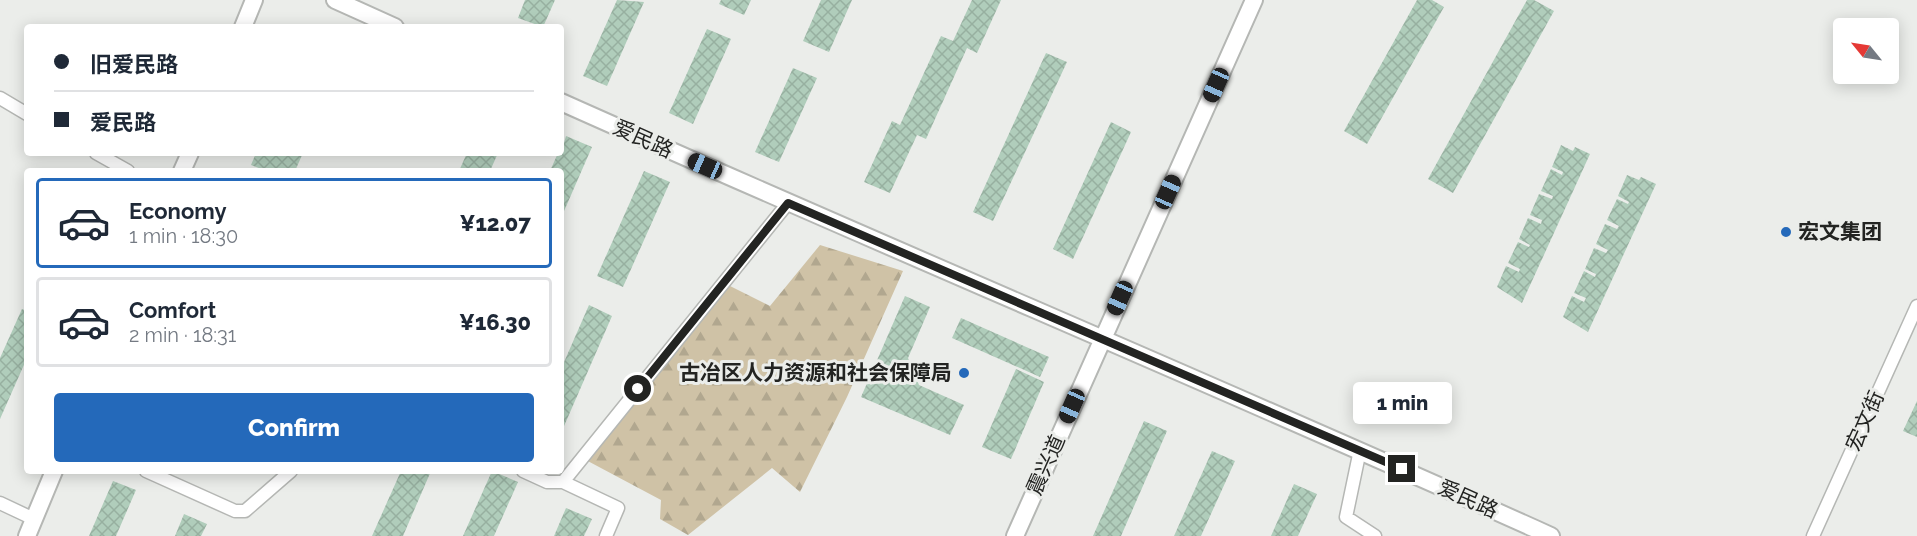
<!DOCTYPE html>
<meta charset="utf-8">
<style>
:root{--surface:#fff;--page:#f6f6f7;--text:#1f2937;--muted:#747a83;--line:#e0e1e3;--accent:#2469ba}
body{margin:0;font-family:Raleway,"Noto Sans SC",sans-serif;background:var(--page);color:var(--text);height:100vh;display:flex;flex-direction:column;font-size:22px;white-space:nowrap}
*{box-sizing:border-box;margin:0}
p{font-size:20px;color:var(--muted)}
.icon{flex:none;width:33px;height:33px;fill:none;stroke:currentColor;stroke-width:2;stroke-linecap:round;stroke-linejoin:round}
.map{position:relative;flex:1;overflow:hidden}
.side{position:absolute;left:24px;top:168px;width:540px;height:306px;display:flex;flex-direction:column;background:var(--surface);border-radius:6px;box-shadow:0 3px 15px #0003}
.side>*{flex:none}
.banner{position:absolute;left:24px;top:24px;width:540px;height:132px;border-radius:6px;box-shadow:0 3px 15px #0003;display:grid;align-content:center;height:132px;padding:0 30px;background:var(--surface)}
.needle{width:39px;rotate:300deg}
.buttons{position:absolute;left:1833px;top:18px;display:grid;gap:12px}
.buttons a{display:grid;place-items:center;width:66px;height:66px;border-radius:6px;background:var(--surface);box-shadow:0 3px 15px #0003;font-size:30px}
.end{position:absolute;width:27px;height:27px;margin:-14px;border:8px solid #232422;background:#fff;box-shadow:0 0 0 3px #fff}
.from{border-radius:50%}
.bubble{position:absolute;height:42px;border-radius:6px;background:var(--surface);box-shadow:0 3px 15px #0003;font-size:20px;font-weight:800;line-height:42px;text-align:center}
.car{position:absolute;width:18px;height:36px;margin:-18px -9px;border-radius:8px;box-shadow:0 0 4px 2px #0007;background:linear-gradient(#222 24%,#8ab4d8 0 40%,#222 0 76%,#8ab4d8 0 86%,#222 0)}
.banner b{display:flex;align-items:center;gap:21px;height:57px;font-size:22px}
.banner b+b{border-top:2px solid var(--line)}
.banner i{width:15px;height:15px;background:var(--text)}
ul{padding:10px 0 0;list-style:none}
li{display:flex;align-items:center;gap:18px;height:90px;margin:0 12px 9px;padding:0 18px;border:3px solid var(--line);border-radius:6px}
li div{flex:1}
li b{display:block;font-size:22px}
li em{font-style:normal;font-weight:800}
li.current{border-color:var(--accent)}
li>.icon{width:54px;height:54px;stroke-width:1.5}
.primary-button{display:flex;gap:12px;margin-top:auto;padding:12px 30px}
.primary-button a{flex:1;height:69px;border-radius:6px;background:var(--accent);color:#fff;font-size:24px;font-weight:800;line-height:69px;text-align:center}
.map>svg:first-child{display:block}
.forest{fill:url(#forest-firs)}
.building{fill:url(#building-cross-hatch)}
.lines{fill:none;stroke-linecap:round;stroke-linejoin:round}
.street-casing{stroke:#b5b7b4;stroke-width:15}
.secondary-casing{stroke:#b5b7b4;stroke-width:20}
.street{stroke:#fff;stroke-width:12}
.secondary{stroke:#fff;stroke-width:16}
.route{stroke:#232422;stroke-width:8}
.poi-dot{fill:#2469ba;stroke:#ebedea;stroke-width:2}
.labels{text-anchor:middle;stroke-width:6;stroke-linejoin:round;paint-order:stroke}
.street-label{font-size:21px;fill:#232422;stroke:#ebedea}
.poi-label{font-size:21px;font-weight:bold;fill:#232422;stroke:#ebedea;text-anchor:start}
</style>
<div class="map">
<svg width="1917" height="536" viewBox="0 0 1917 536">
<defs>
<pattern id="forest-firs" width="22" height="20" patternUnits="userSpaceOnUse" patternTransform="scale(1.5)"><rect width="22" height="20" fill="#cfc2a6"/><path d="M5 1l3.5 6h-7zM16 11l3.5 6h-7z" fill="#b1a78f"/></pattern>
<pattern id="building-cross-hatch" width="8" height="8" patternUnits="userSpaceOnUse" patternTransform="scale(1.5)"><rect width="8" height="8" fill="#b0cdbb"/><path d="M0 0l8 8M0 8l8-8" fill="none" stroke="#97b0a0"/></pattern>
</defs>
<rect width="100%" height="100%" fill="#ebedea"/>
<path class="forest" d="M 820,245 L 903,271 L 847,397 L 800,492 L 772,468 L 688,535 L 660,519 L 661,500 L 584,459 L 724,283 L 770,306 Z"/>
<path class="building" d="M 525,0 L 555,0 L 543,27 L 518,18 Z
M 617,0 L 644,2 L 607,86 L 583,76 Z
M 721,0 L 751,0 L 744,15 L 719,4 Z
M 821,0 L 852,0 L 829,52 L 803,41 Z
M 972,0 L 1001,0 L 977,53 L 967,48 L 926,139 L 917,135 L 890,193 L 864,182 L 892,121 L 900,125 L 941,36 L 953,41 Z
M 1417,0 L 1432,0 L 1444,7 L 1367,144 L 1344,131 Z
M 1527,0 L 1534,0 L 1554,11 L 1453,193 L 1428,179 Z
M 707,29 L 731,39 L 693,124 L 669,113 Z
M 1046,53 L 1067,62 L 993,221 L 973,212 Z
M 793,68 L 817,78 L 779,162 L 755,152 Z
M 1111,122 L 1131,132 L 1073,259 L 1053,249 Z
M 566,136 L 592,147 L 561,218 L 561,171 L 550,171 L 558,153 L 561,153 Z
M 1561,145 L 1573,151 L 1575,147 L 1590,154 L 1522,303 L 1497,287 L 1506,266 L 1519,272 L 1520,269 L 1508,263 L 1518,242 L 1529,247 L 1530,245 L 1519,239 L 1528,218 L 1541,224 L 1542,220 L 1530,215 L 1539,194 L 1552,199 L 1553,196 L 1541,191 L 1551,169 L 1562,175 L 1563,172 L 1552,167 Z
M 256,153 L 303,153 L 295,171 L 267,171 L 251,165 Z
M 467,153 L 498,153 L 490,171 L 459,171 Z
M 644,171 L 670,182 L 623,287 L 597,276 Z
M 1627,175 L 1639,180 L 1641,177 L 1656,184 L 1588,332 L 1563,317 L 1572,296 L 1584,302 L 1586,298 L 1574,293 L 1584,271 L 1595,277 L 1596,274 L 1585,269 L 1594,248 L 1606,253 L 1608,250 L 1596,244 L 1605,224 L 1617,229 L 1619,226 L 1607,220 L 1617,199 L 1628,204 L 1629,202 L 1618,196 Z
M 905,296 L 930,307 L 908,358 L 919,385 L 964,405 L 950,435 L 861,397 Z
M 589,305 L 612,316 L 561,433 L 561,369 Z
M 22,309 L 27,311 L 27,358 L 0,419 L 0,358 Z
M 961,318 L 1049,357 L 1040,377 L 952,338 Z
M 1016,369 L 1044,382 L 1011,459 L 982,447 Z
M 1917,401 L 1917,437 L 1903,431 Z
M 1144,421 L 1167,431 L 1121,536 L 1093,536 Z
M 1212,451 L 1235,461 L 1201,536 L 1174,536 Z
M 401,471 L 431,471 L 403,536 L 372,536 Z
M 492,471 L 518,482 L 494,536 L 463,536 Z
M 113,481 L 136,490 L 116,536 L 89,536 Z
M 1294,484 L 1317,494 L 1298,536 L 1271,536 Z
M 566,508 L 592,519 L 584,536 L 554,536 Z
M 184,514 L 207,524 L 201,536 L 175,536 Z"/>
<g class="lines">
<g class="street-casing">
<path id="street" d="M 0,98 L 27,114
M 96,153 L 128,171
M 1360,450 L 1346,517 L 1375,536
M 146,471 L 235,511 L 245,511 L 291,471
M 523,471 L 547,482 L 563,482 L 788,203
M 563,482 L 618,508 L 606,536
M 0,503 L 34,519
M 1813,536 L 1917,306"/>
</g>
<g class="secondary-casing">
<path id="secondary" d="M 335,0 L 395,27
M 243,27 L 254,0
M 561,102 C 890,249 1222,388 1551,536
M 182,171 L 190,153
M 27,536 L 54,471
M 1015,536 L 1254,0"/>
</g>
<use href="#street" class="street"/>
<use href="#secondary" class="secondary"/>
</g>
<g class="lines">
<path class="route" d="M 638,389 L 788,203 L 1402,469"/>
</g>
<g class="poi-dot">
<circle cx="1786" cy="232" r="6"/>
<circle cx="964" cy="373" r="6"/>
</g>
<g class="labels">
<g class="street-label">
<text transform="translate(643 139) rotate(24)" y="7">爱民路</text>
<text transform="translate(1865 421) rotate(-66)" y="7">宏文街</text>
<text transform="translate(1046 465) rotate(-66)" y="7">震兴道</text>
<text transform="translate(1468 499) rotate(24)" y="7">爱民路</text>
</g>
<g class="poi-label">
<text x="1798" y="239">宏文集团</text>
<text x="952" y="380" text-anchor="end">古冶区人力资源和社会保障局</text>
</g>
</g>
</svg>
<div class="buttons">
<a><svg class="needle" viewBox="-14 -14 28 28"><path d="M0-13l5 13h-10z" fill="#e53935"/><path d="M0 13l5-13h-10z" fill="#747a83"/></svg></a>
</div>
<i class="end from" style="left:638px;top:389px"></i>
<i class="end" style="left:1402px;top:469px"></i>
<div class="bubble" style="left:1353px;top:382px;width:99px">1 min</div>
<i class="car" style="left:1216px;top:85px;rotate:204deg"></i>
<i class="car" style="left:705px;top:166px;rotate:294deg"></i>
<i class="car" style="left:1168px;top:192px;rotate:24deg"></i>
<i class="car" style="left:1120px;top:298px;rotate:204deg"></i>
<i class="car" style="left:1072px;top:406px;rotate:204deg"></i>
<div class="banner">
<b><i class="from"></i>旧爱民路</b>
<b><i></i>爱民路</b>
</div>
<section class="side">
<ul>
<li class="current"><svg class="icon" aria-label="car" viewBox="0 0 24 24"><path d="M5 17H2v-5l4-1 3-4h7l3 4 3 1v5h-3M9 17h6M6 11h13"/><circle cx="7" cy="17" r="2"/><circle cx="17" cy="17" r="2"/></svg><div><b>Economy</b><p>1 min · 18:30</p></div><em>¥12.07</em></li>
<li><svg class="icon" aria-label="car" viewBox="0 0 24 24"><path d="M5 17H2v-5l4-1 3-4h7l3 4 3 1v5h-3M9 17h6M6 11h13"/><circle cx="7" cy="17" r="2"/><circle cx="17" cy="17" r="2"/></svg><div><b>Comfort</b><p>2 min · 18:31</p></div><em>¥16.30</em></li>
</ul>
<div class="primary-button"><a>Confirm</a></div>
</section>
</div>
